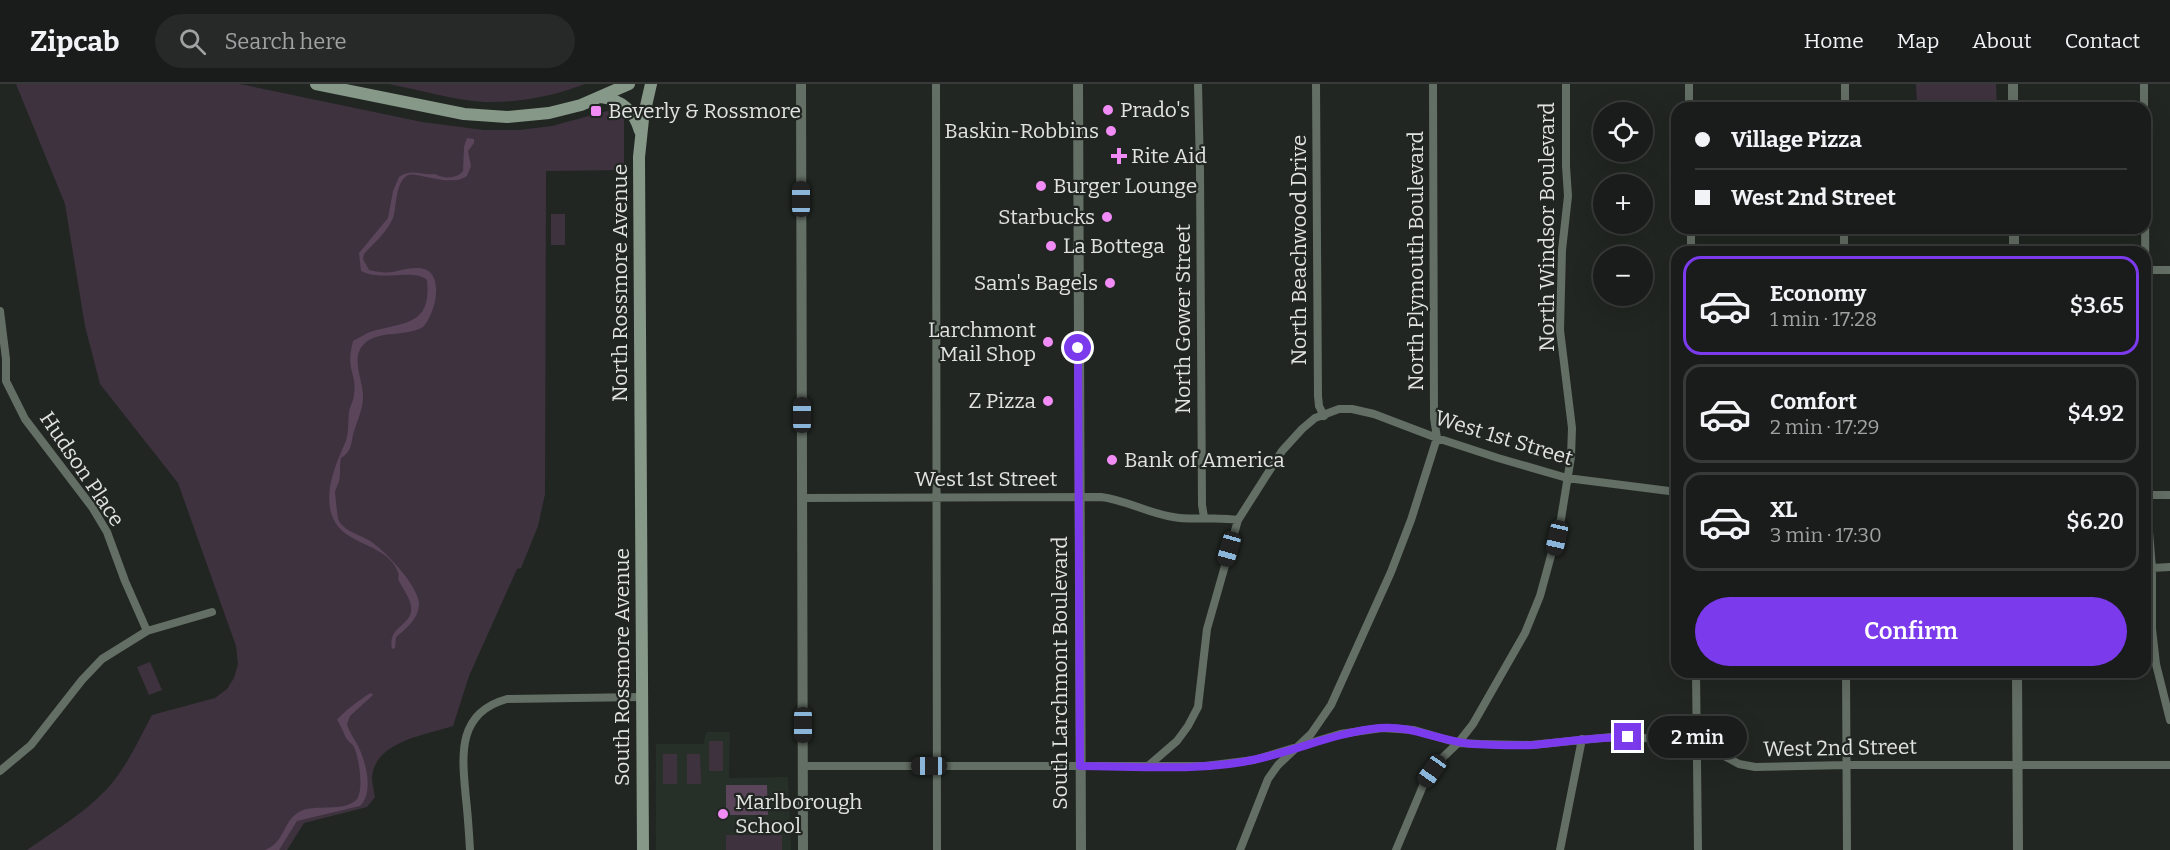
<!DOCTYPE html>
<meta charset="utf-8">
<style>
:root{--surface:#191c1a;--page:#262927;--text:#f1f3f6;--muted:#9fa1a2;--line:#373a39;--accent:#7c3aed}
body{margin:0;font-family:Bitter,serif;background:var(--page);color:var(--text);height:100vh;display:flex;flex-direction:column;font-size:22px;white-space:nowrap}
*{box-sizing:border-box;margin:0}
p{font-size:20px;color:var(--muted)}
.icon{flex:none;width:33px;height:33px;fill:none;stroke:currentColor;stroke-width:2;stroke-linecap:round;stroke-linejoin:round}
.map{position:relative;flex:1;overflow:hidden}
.side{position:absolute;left:1671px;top:162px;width:480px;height:432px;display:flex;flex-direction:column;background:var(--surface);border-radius:18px;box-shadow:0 6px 24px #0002,0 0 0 2px var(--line)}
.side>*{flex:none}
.banner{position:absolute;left:1671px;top:18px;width:480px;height:132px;border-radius:18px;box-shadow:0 6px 24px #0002,0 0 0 2px var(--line);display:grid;align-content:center;height:132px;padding:0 24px;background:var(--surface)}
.tools{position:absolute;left:1593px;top:18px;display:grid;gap:12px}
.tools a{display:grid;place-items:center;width:60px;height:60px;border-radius:50%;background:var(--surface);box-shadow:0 6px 24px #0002,0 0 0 2px var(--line);font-size:30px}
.end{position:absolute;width:27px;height:27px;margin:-14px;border:8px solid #7c3aed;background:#fff;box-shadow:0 0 0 3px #fff}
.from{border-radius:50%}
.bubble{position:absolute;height:42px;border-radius:21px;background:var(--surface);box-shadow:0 6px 24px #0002,0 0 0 2px var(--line);font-size:20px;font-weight:600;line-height:42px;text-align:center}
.car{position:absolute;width:18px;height:36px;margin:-18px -9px;border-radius:8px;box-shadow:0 0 4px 2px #0007;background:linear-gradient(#222 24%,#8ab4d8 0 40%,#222 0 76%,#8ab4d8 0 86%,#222 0)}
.banner b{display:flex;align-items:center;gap:21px;height:57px;font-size:22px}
.banner b+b{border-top:2px solid var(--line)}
.banner i{width:15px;height:15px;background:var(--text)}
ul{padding:10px 0 0;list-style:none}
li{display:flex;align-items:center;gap:18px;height:99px;margin:0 12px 9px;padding:0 12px;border:3px solid var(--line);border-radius:18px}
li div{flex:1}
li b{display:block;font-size:22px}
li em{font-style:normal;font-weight:600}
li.on{border-color:var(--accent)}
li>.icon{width:54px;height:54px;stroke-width:1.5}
.action{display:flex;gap:12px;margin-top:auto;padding:12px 24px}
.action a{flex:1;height:69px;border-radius:36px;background:var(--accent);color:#fff;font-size:24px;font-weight:600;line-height:69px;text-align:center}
header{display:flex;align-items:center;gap:36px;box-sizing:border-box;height:84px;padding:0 30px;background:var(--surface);border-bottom:2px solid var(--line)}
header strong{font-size:28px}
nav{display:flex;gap:33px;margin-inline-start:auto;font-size:21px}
.search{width:420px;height:54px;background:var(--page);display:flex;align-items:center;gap:15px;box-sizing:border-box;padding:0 21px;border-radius:33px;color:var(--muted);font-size:22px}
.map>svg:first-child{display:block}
.built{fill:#273028}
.green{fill:#3f323f}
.water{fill:#5a455b}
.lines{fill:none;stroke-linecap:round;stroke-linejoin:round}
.minor{stroke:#636e64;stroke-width:8}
.tertiary{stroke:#636e64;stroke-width:10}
.secondary{stroke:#869888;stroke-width:12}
.route{stroke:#7c3aed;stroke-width:8}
.poi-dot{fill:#f18bf5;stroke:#212622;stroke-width:2}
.labels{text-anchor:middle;stroke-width:4.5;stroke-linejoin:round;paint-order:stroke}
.poi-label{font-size:21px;fill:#e0e3e1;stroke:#212622;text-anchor:start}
.street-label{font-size:21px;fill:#e0e3e1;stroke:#212622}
</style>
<header>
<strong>Zipcab</strong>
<div class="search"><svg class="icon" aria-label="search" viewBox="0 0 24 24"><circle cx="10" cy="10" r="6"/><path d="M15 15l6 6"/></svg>Search here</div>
<nav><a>Home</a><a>Map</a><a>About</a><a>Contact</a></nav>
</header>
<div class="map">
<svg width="2170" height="766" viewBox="0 0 2170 766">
<rect width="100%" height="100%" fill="#212622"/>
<path class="built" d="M 707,648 L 730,648 L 729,694 L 788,693 L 791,766 L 656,766 L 656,660 L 704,660 L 705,652 Z"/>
<path class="green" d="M 16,0 L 240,0 L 422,38 L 484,46 L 519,46 L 552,42 L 611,26 L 616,26 L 624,32 L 624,86 L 546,87 L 545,410 L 538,442 L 521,484 L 517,485 L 469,592 L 453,642 C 426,651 374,657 372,694 C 372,700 374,707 375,713 L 367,723 L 304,739 L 287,766 L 27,766 C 54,747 83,730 105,707 C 126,685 138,657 152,631 L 215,614 L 227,605 L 234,594 L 238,580 L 236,562 L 178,399 L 100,300 L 85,242 L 65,120 Z
M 389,0 L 585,0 C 553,12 520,19 485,18 C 453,16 420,6 389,0 Z
M 1916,0 L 1996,0 L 1997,24 L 1914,24 L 1914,20 L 1917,19 Z
M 551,130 L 565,130 L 565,161 L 551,161 Z
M 150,578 L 162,606 L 149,611 L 137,583 Z
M 709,657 L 723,657 L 723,687 L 709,687 Z
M 663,670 L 677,670 L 677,700 L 663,700 Z
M 687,670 L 700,670 L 701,700 L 687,700 Z
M 726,751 L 782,751 L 782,766 L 726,766 Z"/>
<path class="water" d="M 467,54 L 474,55 L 474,59 L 468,67 L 471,82 L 467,92 C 450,104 417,87 408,91 C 395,98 397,122 393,134 C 387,148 374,159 364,170 L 363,175 L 369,186 C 377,188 385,189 393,188 C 412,184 434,177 436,204 C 437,217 431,234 423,243 C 406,253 380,246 365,259 C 349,273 364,297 363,315 C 362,328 356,339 353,351 C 351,361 351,368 341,374 C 339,382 341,389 339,397 C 338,401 335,405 335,410 C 336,414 337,433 339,437 C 346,449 363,451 373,459 C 387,469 419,503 419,520 C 419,534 406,545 396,553 L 395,564 L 392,565 C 387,541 414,542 411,522 C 410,514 403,505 399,497 C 397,491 400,494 398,488 C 387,460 349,462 335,438 C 321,414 335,382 345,359 C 349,351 348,337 349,328 C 350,322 354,316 354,310 C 356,300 353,293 351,284 C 349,274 351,266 353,257 C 359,254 365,250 370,248 C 403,238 432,243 427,196 C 414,184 382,198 361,187 L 359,169 L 388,134 L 393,107 L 399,93 C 412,84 421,92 435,90 C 443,95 457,95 463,87 L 464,63 Z
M 371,609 L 373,611 L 350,632 L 347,640 C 349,648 354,654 358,662 C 366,678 374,708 360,722 L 297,737 L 279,766 L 265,766 C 286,758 282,736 301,727 C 317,720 341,728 355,717 C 365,710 359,673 354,663 C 352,659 347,657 345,652 C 343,647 341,642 337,636 C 341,630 364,612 371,609 Z
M 726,701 L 767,701 L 768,731 L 726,731 Z"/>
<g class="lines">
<path class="minor" d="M 936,0 L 937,766
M 1198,0 L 1200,86 L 1202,421 L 1204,433
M 1316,0 L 1318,312 L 1319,322 L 1324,332
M 1689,0 L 1689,24
M 2144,0 L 2144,24
M 1845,24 L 1845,0
M 2145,102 L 2146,411 L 2152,484 L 2152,545 L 2156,580 L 2170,636
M 1691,144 L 1691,168
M 1844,144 L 1844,168
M 2146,186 L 2170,186
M 0,227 L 6,275 L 6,297 L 25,335 L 92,423 L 107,448 L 125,497 L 147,547
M 2145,411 L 2170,411
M 802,414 L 1101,413 C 1126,416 1148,429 1173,433 C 1194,437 1216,432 1238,436
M 2152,484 L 2170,483
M 1696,588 L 1698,766
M 1846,588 L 1847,766
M 803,682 L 1205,682 L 1254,676 L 1340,650 L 1382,644 L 1414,646 L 1458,659 L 1480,660 L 1531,661 L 1612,653 L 1675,655 L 1697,657 L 1739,680 L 1755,683 L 1847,681 L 2170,681
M 1148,682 L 1177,657 L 1188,642 L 1198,623 L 1207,545 L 1238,436 L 1282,367 L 1302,345 L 1315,334 L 1339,325 L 1352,325 L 1374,330 L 1437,354 L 1498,374 L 1567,394 L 1677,408
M 0,687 L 31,661 L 82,596 L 102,575 L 147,547 L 212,528
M 470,766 C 469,749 468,732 466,715 C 462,672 456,629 507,615 L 642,613
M 1240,766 L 1268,695 L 1278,681 L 1311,650 L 1331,621 L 1391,488 L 1411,436 L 1437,354 L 1434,334 L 1433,0
M 1396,766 L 1425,697 L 1439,677 L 1458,659 L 1473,640 L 1525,549 L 1540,512 L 1561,435 L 1571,373 L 1572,344 L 1560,246 L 1562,166 L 1568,112 L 1566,82 L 1566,0
M 1560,766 L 1582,655"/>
<path class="tertiary" d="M 801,0 L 803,766
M 1078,0 L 1081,766
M 2013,0 L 2013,24
M 2014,144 L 2014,168
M 2017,588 L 2018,766"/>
<path class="secondary" d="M 316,0 L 464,30 L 507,33 L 549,29 L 581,21 L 629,0
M 601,13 C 622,16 634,27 640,47
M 643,766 L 639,73 L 643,35 L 651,0"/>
</g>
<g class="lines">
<path class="route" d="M 1078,264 L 1080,682 C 1135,682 1203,688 1257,675 C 1298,666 1337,648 1380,644 C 1413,641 1441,658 1473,660 C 1493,661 1513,662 1533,661 C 1565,658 1596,653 1628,653"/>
</g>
<g class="poi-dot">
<circle cx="1108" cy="26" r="6"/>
<rect x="590" y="21" width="12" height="12" rx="3"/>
<circle cx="1111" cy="47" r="6"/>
<path d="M1116 63h6v6h6v6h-6v6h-6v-6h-6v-6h6z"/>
<circle cx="1041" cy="102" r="6"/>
<circle cx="1107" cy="133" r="6"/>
<circle cx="1051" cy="162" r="6"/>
<circle cx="1110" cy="199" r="6"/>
<circle cx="1048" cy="258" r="6"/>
<circle cx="1048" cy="317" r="6"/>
<circle cx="1112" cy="376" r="6"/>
<circle cx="723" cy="730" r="6"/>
</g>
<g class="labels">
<g class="poi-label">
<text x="1120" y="33">Prado's</text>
<text x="608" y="34">Beverly &amp; Rossmore</text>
<text x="1099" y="54" text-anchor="end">Baskin-Robbins</text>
<text x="1131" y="79">Rite Aid</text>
<text x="1053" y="109">Burger Lounge</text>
<text x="1095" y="140" text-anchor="end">Starbucks</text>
<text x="1063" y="169">La Bottega</text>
<text x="1098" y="206" text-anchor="end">Sam's Bagels</text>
<text x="1036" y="253" text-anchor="end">Larchmont<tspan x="1036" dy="24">Mail Shop</tspan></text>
<text x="1036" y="324" text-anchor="end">Z Pizza</text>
<text x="1124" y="383">Bank of America</text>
<text x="735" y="725">Marlborough<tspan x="735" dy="24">School</tspan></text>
</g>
<g class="street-label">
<text transform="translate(1547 143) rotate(-90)" y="7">North Windsor Boulevard</text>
<text transform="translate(1299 166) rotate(-90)" y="7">North Beachwood Drive</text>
<text transform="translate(1416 177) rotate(-90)" y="7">North Plymouth Boulevard</text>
<text transform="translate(620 199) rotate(-90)" y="7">North Rossmore Avenue</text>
<text transform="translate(1183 235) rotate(-90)" y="7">North Gower Street</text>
<text transform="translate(1504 354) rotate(17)" y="7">West 1st Street</text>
<text transform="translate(82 385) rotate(56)" y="7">Hudson Place</text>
<text x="986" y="402">West 1st Street</text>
<text transform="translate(622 583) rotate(-90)" y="7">South Rossmore Avenue</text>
<text transform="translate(1060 589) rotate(-90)" y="7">South Larchmont Boulevard</text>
<text transform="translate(1840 664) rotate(-1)" y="7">West 2nd Street</text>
</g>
</g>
</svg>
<div class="tools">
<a><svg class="icon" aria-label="locate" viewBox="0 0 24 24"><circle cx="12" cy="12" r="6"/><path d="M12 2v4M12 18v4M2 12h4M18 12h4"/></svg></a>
<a>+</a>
<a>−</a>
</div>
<i class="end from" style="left:1078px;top:264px"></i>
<i class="end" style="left:1628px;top:653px"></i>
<div class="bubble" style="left:1648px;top:632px;width:99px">2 min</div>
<i class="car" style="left:801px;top:115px;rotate:0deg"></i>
<i class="car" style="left:802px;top:331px;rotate:0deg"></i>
<i class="car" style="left:1557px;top:454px;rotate:193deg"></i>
<i class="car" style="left:1229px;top:465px;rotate:196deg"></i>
<i class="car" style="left:803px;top:641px;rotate:180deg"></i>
<i class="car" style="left:929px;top:682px;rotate:270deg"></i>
<i class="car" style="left:1432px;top:687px;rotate:215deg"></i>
<div class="banner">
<b><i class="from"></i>Village Pizza</b>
<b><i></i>West 2nd Street</b>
</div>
<section class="side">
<ul>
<li class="on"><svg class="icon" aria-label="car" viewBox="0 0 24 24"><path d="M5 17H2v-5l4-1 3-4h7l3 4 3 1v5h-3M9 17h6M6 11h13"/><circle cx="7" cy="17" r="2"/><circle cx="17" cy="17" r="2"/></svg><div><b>Economy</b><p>1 min · 17:28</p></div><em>$3.65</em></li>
<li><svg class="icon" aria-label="car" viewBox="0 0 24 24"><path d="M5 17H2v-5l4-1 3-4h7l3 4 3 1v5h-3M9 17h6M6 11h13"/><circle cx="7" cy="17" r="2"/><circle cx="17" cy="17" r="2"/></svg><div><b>Comfort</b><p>2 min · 17:29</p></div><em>$4.92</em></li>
<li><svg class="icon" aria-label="car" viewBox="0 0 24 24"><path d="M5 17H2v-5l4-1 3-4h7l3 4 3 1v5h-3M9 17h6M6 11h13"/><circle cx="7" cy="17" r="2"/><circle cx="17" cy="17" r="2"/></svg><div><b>XL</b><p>3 min · 17:30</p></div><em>$6.20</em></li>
</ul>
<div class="action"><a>Confirm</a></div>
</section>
</div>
